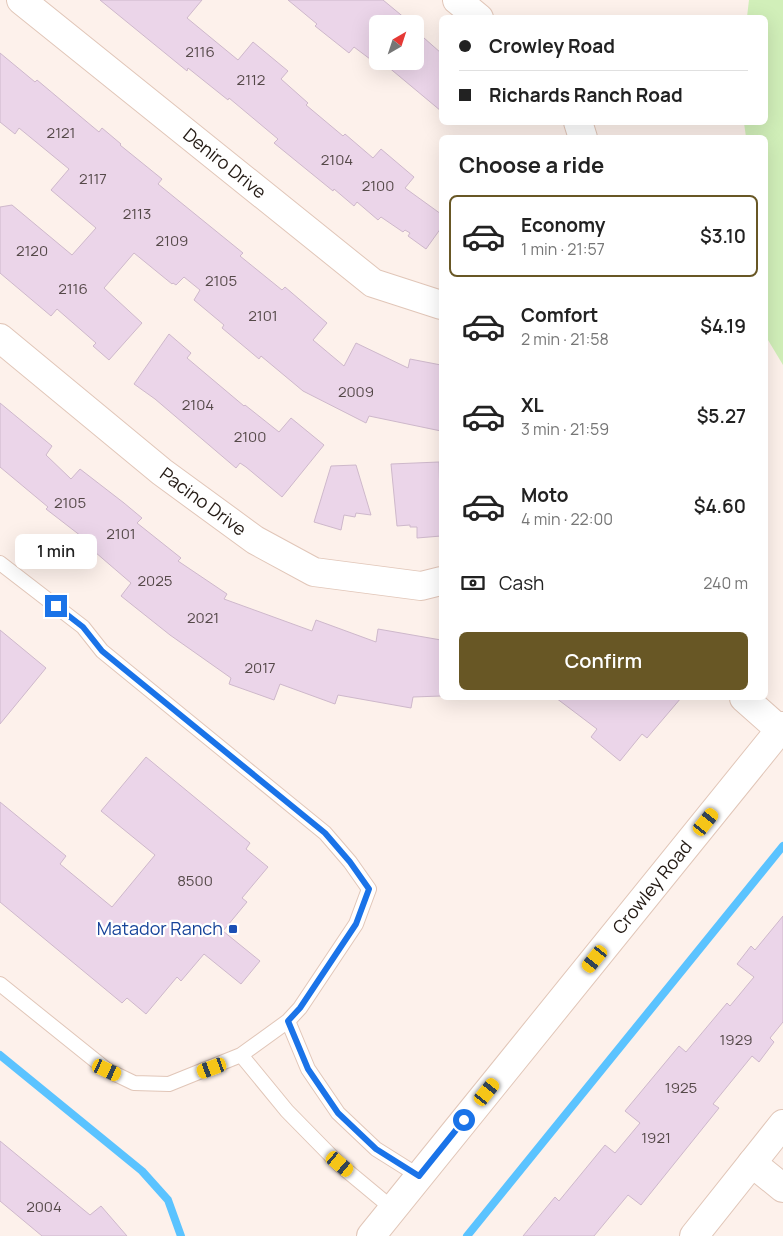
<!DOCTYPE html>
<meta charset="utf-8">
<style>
:root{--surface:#fff;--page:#f6f6f6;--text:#222;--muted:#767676;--line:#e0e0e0;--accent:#685725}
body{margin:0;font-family:Manrope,sans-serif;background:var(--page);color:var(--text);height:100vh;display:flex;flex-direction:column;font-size:19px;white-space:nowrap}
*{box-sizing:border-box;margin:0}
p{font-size:16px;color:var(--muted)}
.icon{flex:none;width:28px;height:28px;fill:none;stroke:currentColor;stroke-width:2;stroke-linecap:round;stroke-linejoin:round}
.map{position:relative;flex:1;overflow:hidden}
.sheet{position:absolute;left:439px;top:135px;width:329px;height:565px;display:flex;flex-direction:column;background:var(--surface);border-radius:8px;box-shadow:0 5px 20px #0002}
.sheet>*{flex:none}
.banner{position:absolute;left:439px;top:15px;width:329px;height:110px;border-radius:8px;box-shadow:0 5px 20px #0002;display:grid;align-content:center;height:110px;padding:0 20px;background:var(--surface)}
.needle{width:32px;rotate:39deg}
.controls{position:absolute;left:369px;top:15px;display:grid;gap:10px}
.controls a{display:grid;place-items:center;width:55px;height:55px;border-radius:8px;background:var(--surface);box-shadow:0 5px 20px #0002;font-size:25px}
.end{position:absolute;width:22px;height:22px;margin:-11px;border:6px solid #1a73e8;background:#fff;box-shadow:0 0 0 2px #fff}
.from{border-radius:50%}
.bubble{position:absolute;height:35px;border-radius:8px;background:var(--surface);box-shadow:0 5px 20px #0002;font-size:16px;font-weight:600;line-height:35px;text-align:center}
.car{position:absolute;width:15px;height:30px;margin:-15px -8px;border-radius:6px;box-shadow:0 0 4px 1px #0007;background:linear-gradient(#f5c518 24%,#345 0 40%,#f5c518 0 76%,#345 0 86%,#f5c518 0)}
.banner b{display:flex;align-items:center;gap:18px;height:48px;font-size:19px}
.banner b+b{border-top:1px solid var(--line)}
.banner i{width:12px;height:12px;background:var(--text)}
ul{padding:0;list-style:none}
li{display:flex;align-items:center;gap:15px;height:82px;margin:0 10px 8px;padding:0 10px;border:2px solid transparent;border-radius:8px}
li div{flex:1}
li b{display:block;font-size:19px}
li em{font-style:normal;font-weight:600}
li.selected{border-color:var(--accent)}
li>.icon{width:45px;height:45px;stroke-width:1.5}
h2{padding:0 20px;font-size:22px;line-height:60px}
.pay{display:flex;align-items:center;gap:12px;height:55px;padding:0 20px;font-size:19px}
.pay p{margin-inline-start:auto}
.button{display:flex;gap:10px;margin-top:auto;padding:10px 20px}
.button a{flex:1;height:58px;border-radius:8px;background:var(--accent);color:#fff;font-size:20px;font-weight:600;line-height:58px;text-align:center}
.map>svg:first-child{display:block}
.green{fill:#d1efb9}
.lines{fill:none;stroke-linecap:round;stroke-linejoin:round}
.stream{stroke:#5bc3ff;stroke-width:8}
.building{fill:#ebd5e9;stroke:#ceb8cb}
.lane-casing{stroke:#e1c6b8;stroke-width:16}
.street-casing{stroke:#e1c6b8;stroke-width:30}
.secondary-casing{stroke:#e1c6b8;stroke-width:30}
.lane{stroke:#fff;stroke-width:14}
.street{stroke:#fff;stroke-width:28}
.secondary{stroke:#fff;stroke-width:28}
.route{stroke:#1a73e8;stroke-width:6}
.transit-dot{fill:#1a4fb4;stroke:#fff;stroke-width:2}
.labels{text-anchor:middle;stroke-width:4.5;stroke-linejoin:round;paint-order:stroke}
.number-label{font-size:15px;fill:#554949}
.street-label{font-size:18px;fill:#231a14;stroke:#fff}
.transit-label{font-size:18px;fill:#164399;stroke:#fff;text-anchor:end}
</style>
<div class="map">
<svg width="783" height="1236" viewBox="0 0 783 1236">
<rect width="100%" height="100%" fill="#fdf1eb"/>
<path class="green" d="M 749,0 L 783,0 L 783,365 L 765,335 L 765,138 L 746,137 L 744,123 L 765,122 L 765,18 L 747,17 Z"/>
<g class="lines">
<path class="stream" d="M 0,1055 L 142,1171 L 168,1200 L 181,1236
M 467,1236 L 783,846"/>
</g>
<path class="building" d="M 100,0 L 202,0 L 187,18 L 238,60 L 253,42 L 288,71 L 281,79 L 308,103 L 306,105 L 343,136 L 345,134 L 373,158 L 381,149 L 414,177 L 405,188 L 441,214 L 441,228 L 426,249 L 408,236 L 410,233 L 405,230 L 403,232 L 381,217 L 378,220 L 357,202 L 354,206 L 334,189 L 333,191 L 274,143 L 278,139 L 229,98 L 228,100 L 188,68 L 187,71 Z
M 288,0 L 383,0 L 412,24 L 378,24 L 378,65 L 354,47 L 349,53 L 315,26 L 317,24 Z
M 415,30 L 441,53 L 441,111 L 381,61 L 415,61 Z
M 0,53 L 35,82 L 37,80 L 99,132 L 102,128 L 121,144 L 120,145 L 162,179 L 158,184 L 243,253 L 240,256 L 282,290 L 285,287 L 327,323 L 313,340 L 344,366 L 356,343 L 408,368 L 410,359 L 441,365 L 441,431 L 369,416 L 366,423 L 303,391 L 261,356 L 259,359 L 222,328 L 224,325 L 194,300 L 200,290 L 184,277 L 176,285 L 173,283 L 172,284 L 134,253 L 104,288 L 142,323 L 109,360 L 93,346 L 96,343 L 57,309 L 51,316 L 0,273 L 0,207 L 12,205 L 72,255 L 96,228 L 51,190 L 69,169 L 19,128 L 15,134 L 0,122 Z
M 169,334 L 191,353 L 187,358 L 244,406 L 245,405 L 279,432 L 291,418 L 324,445 L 282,497 L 246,467 L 240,463 L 236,468 L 155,399 L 134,384 Z
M 0,403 L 52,446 L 46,455 L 71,479 L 80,469 L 124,503 L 142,518 L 137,523 L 181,558 L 178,561 L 227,594 L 224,599 L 312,631 L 316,620 L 376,642 L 378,629 L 441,640 L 441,696 L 413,697 L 411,708 L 338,695 L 335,704 L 280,684 L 274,700 L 229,684 L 231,678 L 170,635 L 121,596 L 131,583 L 88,546 L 90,543 L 46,509 L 48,507 L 0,467 Z
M 439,462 L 441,536 L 417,538 L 417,527 L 410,527 L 410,525 L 397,526 L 391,464 Z
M 356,465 L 371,515 L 356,513 L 355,517 L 344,515 L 341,530 L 314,522 L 331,466 Z
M 0,630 L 46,668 L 0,724 Z
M 556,698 L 681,698 L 647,738 L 642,734 L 620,761 L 591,737 L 597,729 Z
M 146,757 L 250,843 L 246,849 L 268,867 L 242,898 L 247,902 L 223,931 L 260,961 L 241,984 L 204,954 L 181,981 L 177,977 L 146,1014 L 127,998 L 122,1003 L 0,902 L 0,802 L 66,856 L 60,864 L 112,907 L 155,855 L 101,811 Z
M 783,916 L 783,1022 L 770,1038 L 774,1042 L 759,1062 L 752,1056 L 713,1104 L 719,1108 L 641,1205 L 628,1195 L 594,1236 L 523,1236 L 555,1197 L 559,1201 L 605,1145 L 615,1153 L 640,1123 L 625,1111 L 679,1046 L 686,1052 L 727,1003 L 730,1006 L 754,977 L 737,964 L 751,946 L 755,950 Z
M 0,1141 L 90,1215 L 101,1206 L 127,1236 L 42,1236 L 0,1201 Z"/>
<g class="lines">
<g class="lane-casing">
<path id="lane" d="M 0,563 L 83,627 L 102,651 L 325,833 L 350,862 L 369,889 L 356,924 L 300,1008 L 288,1021 L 241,1055 L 169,1084 L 134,1083 L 107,1070 L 0,984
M 288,1021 L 308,1069 L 338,1113 L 376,1149 L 419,1176
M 241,1055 L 287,1111 L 340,1165 L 393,1209"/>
</g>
<g class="street-casing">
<g id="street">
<path id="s1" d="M 21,0 L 373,283 L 441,305"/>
<path d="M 457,0 L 479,18"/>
<path d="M 578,122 L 583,138"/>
<path id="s2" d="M 0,338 L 162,472 L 255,540 L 314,572 L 421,586 L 441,581"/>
<path d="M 744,698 L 780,730"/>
<path d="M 752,1163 L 783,1188"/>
<path d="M 694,1236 L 783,1124"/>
</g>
</g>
<g class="secondary-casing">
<g id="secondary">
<path id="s3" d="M 371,1236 L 783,726"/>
</g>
</g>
<use href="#lane" class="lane"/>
<use href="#street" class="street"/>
<use href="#secondary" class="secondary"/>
</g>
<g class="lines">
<path class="route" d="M 56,606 L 83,627 L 102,651 L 325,833 L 350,862 L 369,889 L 356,924 L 300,1008 L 288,1021 L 308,1069 L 338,1113 L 376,1149 L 419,1176 L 464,1120"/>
</g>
<rect class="transit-dot" x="228" y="924" width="10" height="10" rx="2.5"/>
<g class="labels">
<g class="number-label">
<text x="200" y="57">2116</text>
<text x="251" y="85">2112</text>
<text x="61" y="138">2121</text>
<text x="337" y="165">2104</text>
<text x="93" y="184">2117</text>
<text x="378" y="191">2100</text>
<text x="137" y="219">2113</text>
<text x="172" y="246">2109</text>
<text x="32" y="256">2120</text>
<text x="221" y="286">2105</text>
<text x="73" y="294">2116</text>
<text x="263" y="321">2101</text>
<text x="356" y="397">2009</text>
<text x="198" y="410">2104</text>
<text x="250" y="442">2100</text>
<text x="70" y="508">2105</text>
<text x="121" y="539">2101</text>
<text x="155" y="586">2025</text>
<text x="203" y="623">2021</text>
<text x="260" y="673">2017</text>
<text x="195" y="886">8500</text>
<text x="736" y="1045">1929</text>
<text x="681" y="1093">1925</text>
<text x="656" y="1143">1921</text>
<text x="44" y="1212">2004</text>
</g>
<g class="street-label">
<text dy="6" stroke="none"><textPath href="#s1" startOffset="261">Deniro Drive</textPath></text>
<text dy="6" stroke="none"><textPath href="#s2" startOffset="261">Pacino Drive</textPath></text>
<text dy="6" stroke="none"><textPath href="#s3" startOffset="448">Crowley Road</textPath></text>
</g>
<g class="transit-label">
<text x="223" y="935">Matador Ranch</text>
</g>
</g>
</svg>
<div class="controls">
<a><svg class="needle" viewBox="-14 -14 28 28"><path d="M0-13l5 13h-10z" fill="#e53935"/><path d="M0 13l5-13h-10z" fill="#767676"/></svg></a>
</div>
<i class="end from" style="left:464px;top:1120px"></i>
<i class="end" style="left:56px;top:606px"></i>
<div class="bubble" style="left:15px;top:534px;width:82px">1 min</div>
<i class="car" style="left:706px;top:822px;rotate:39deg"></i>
<i class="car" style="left:595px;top:959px;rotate:219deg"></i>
<i class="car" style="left:212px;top:1068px;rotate:250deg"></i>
<i class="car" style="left:107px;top:1070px;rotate:115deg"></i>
<i class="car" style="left:487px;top:1092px;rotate:39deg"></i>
<i class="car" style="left:340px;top:1164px;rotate:130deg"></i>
<div class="banner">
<b><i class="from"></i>Crowley Road</b>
<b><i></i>Richards Ranch Road</b>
</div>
<section class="sheet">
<h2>Choose a ride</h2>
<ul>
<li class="selected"><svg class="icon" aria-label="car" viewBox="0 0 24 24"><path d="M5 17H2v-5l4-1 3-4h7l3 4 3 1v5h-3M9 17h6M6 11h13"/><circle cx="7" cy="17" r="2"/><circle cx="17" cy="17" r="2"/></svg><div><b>Economy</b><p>1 min · 21:57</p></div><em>$3.10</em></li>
<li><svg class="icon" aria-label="car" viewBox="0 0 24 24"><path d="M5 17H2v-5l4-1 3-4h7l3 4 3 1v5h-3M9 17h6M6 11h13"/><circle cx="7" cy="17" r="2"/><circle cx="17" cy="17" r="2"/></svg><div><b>Comfort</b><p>2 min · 21:58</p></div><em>$4.19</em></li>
<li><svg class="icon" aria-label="car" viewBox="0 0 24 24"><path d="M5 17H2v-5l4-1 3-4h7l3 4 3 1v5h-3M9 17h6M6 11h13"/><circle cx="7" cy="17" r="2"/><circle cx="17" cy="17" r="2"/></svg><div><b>XL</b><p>3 min · 21:59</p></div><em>$5.27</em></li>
<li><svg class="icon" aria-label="car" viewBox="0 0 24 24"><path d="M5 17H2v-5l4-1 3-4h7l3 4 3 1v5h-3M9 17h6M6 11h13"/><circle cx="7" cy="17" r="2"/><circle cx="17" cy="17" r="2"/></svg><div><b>Moto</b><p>4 min · 22:00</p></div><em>$4.60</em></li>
</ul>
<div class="pay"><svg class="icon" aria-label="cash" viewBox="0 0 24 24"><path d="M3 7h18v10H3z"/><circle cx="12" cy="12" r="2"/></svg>Cash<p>240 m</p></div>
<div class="button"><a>Confirm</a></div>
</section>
</div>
